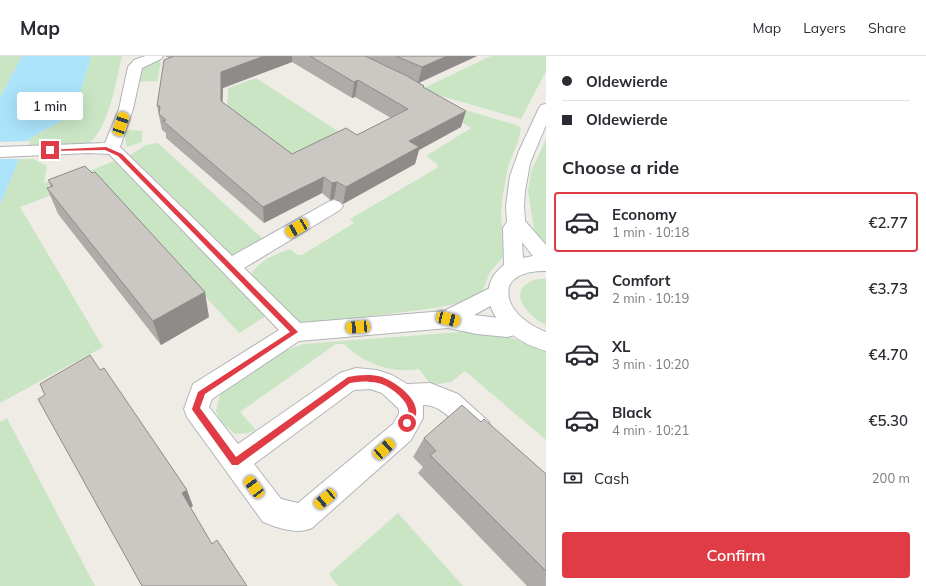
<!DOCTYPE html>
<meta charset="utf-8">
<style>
:root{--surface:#fff;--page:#f2f2f3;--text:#2b2b33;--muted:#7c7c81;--line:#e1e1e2;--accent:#e03c45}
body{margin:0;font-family:Mulish,sans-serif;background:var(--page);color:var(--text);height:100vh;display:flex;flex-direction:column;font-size:15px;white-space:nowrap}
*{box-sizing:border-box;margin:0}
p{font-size:13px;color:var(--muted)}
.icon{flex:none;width:22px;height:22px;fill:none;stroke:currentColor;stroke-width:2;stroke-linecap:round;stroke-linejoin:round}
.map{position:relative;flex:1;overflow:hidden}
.sheet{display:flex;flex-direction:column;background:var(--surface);width:380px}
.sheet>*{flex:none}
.guide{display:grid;align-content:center;height:88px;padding:0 16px;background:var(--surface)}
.end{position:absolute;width:18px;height:18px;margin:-9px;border:5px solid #e03c45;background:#fff;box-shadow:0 0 0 2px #fff}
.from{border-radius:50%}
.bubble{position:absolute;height:28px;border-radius:4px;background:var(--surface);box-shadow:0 4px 16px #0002;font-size:13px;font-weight:600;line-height:28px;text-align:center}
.car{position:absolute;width:12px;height:24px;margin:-12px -6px;border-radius:5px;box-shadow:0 0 3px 1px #0007;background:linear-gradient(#f5c518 24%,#345 0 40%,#f5c518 0 76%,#345 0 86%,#f5c518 0)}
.guide b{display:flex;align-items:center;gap:14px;height:38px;font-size:15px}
.guide b+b{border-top:1px solid var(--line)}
.guide i{width:10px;height:10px;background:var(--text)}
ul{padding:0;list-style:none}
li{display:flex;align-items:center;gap:12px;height:60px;margin:0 8px 6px;padding:0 8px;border:2px solid transparent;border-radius:4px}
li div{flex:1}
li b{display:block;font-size:15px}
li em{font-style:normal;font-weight:600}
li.on{border-color:var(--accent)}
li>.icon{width:36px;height:36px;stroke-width:1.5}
h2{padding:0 16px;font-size:18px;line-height:48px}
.pay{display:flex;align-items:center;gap:10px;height:44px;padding:0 16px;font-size:15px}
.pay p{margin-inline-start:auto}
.primary-button{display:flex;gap:8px;margin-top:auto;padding:8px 16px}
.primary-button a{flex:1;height:46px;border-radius:4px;background:var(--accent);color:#fff;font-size:16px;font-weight:600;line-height:46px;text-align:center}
header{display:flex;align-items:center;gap:24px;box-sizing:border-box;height:56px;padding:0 20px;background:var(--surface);border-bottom:1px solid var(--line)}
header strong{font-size:19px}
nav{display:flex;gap:22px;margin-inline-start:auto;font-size:14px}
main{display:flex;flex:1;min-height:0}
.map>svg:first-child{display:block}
.green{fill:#c9e5c4}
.water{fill:#abe3fa}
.pier{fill:#efece6}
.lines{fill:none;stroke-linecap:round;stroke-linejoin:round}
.street-casing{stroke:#b1b4b8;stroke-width:2}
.secondary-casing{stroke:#b2b6ba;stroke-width:2}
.street{fill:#fff;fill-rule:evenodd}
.secondary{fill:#fff;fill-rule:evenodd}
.wall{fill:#afaba8;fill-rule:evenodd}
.shaded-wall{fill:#8e8b88}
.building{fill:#cbc7c3;stroke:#8e8b88}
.route{fill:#e03c45}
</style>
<header>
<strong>Map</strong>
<nav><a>Map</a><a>Layers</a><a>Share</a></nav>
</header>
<main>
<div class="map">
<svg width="546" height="530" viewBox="0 0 546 530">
<rect width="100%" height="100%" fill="#efece6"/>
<path class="green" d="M 0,0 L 22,0 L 0,42 Z
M 91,0 L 122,0 C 116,24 109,75 87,88 C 81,92 36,91 25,91 L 30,82 L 74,58 Z
M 491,0 L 546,0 L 546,15 L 521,63 L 420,34 Z
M 159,5 L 161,7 L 157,25 L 137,26 L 140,13 L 151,6 Z
M 256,22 L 344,79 L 290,106 L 227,57 L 228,32 Z
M 415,39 L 516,69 L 521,72 L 519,83 L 508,111 L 503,138 L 501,159 L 505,199 L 490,216 L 481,239 C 454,251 425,253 396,257 C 362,261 329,266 295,267 L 250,221 C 257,205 274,199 290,193 L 297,199 L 302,199 L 354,167 L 350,163 L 437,112 L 437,108 L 426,100 L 471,72 Z
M 130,74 L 142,75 L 142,86 L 127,91 L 125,83 L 126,75 Z
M 546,83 L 546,192 L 534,173 L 528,135 L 531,116 Z
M 158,87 L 264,184 L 234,201 L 130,99 L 146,89 Z
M 19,103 L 33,103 L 47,110 L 44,127 L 52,125 L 82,128 L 20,151 L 103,291 L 0,347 L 0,149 Z
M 114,105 L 269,258 L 239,277 L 89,115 Z
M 546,223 L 546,269 C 533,263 507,240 528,227 C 534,223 540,222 546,223 Z
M 474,275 L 496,275 L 546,297 L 546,384 L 465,315 L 451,326 L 431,329 L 419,313 C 391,318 364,308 344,288 L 336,288 L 240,356 L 256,374 L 248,377 L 235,378 L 221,366 L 216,355 L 221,336 L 282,296 L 303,288 Z
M 7,362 L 95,530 L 0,530 L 0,366 Z
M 398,457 L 463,530 L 338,530 L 329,518 Z"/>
<path class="water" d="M 22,0 L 91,0 L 74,58 L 30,82 L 19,103 L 0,149 L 0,42 Z"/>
<path class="pier" d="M 31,85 L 21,103 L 0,103 L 0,86 Z"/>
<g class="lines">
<g class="street-casing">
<path id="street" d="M 145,0 L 163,0 L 161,3 L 142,12 L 133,53 L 120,91 L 232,200 L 328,146 L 334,144 L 340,146 L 343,150 L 340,154 L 244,212 L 300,267 L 444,255 L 498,228 L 505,230 L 509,236 L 505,242 L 474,259 L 507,263 L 517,261 L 525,264 L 528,270 L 525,276 L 507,281 L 477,278 L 448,272 L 299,285 L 212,343 L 209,351 L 238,388 L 340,317 L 356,312 L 377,314 L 392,319 L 407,328 L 430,327 L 458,338 L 488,365 L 492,373 L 488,381 L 479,385 C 459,377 446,348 423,349 L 423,362 L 411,384 L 312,472 C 297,479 278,472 263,466 L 187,361 L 184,353 L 193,328 L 279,274 L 109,98 L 89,97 L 0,101 L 0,91 L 105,87 L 119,53 L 128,11 L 134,4 ZM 370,333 L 382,337 L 399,353 L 399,358 L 393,368 L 298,447 L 281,443 L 254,408 L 354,334 Z"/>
</g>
<g class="secondary-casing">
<path id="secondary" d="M 546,48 L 546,69 L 530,107 L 525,135 L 524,150 L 525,165 L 546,189 L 546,215 C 525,214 498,223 512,250 C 519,262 533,271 546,276 L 546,295 C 533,291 521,286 510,277 C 488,259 478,228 504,209 L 503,172 L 507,166 L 506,150 L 510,120 L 519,95 L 539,52 L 541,49 ZM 522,186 L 533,200 L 523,202 Z"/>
</g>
<use href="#street" class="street"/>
<use href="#secondary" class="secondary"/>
</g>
<path class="wall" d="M 165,0 L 477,0 L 419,27 L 424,30 L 424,32 L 461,71 L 419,94 L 415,108 L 343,148 L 334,143 L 330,144 L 322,137 L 264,167 L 166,82 L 166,77 L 162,74 L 157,50 L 169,2 ZM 292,6 L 352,42 L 355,41 L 391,62 L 357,79 L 292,98 L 222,46 L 223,32 Z
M 48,124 L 209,261 L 161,289 L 58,158 L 47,132 L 51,131 Z
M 481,366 L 546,418 L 546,530 L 527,530 L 418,417 L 423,411 L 413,401 L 424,382 Z"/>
<path class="shaded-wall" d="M 264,0 L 292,0 L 292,6 L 223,32 L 222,61 L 221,45 L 221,16 Z
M 447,0 L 477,0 L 418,27 L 422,11 Z
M 358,24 L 355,41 L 352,42 L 354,26 Z
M 466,55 L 461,71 L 419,94 L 415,108 L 343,148 L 346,131 L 409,85 Z
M 324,121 L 322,137 L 264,167 L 263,151 Z
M 337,126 L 334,143 L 330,144 L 332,127 Z
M 205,236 L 209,261 L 161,289 L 153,265 Z
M 187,434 L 193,450 L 189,453 L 182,437 Z"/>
<path class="building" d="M 174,0 L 264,0 L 221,16 L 221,45 L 292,98 L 346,72 L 357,79 L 408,53 L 358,24 L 354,26 L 310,0 L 365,0 L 407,20 L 424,30 L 423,31 L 466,55 L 409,85 L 419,91 L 346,131 L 337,126 L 332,127 L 324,121 L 263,151 L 163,65 L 166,64 L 159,58 L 160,50 L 157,50 L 164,4 Z
M 396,0 L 447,0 L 422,11 Z
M 85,110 L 92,117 L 95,116 L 205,236 L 153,265 L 47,132 L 53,130 L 48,124 Z
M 90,299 L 100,314 L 104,312 L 187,434 L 182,437 L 212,488 L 217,484 L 247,530 L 142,530 L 38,343 L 45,339 L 40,328 Z
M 462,349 L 481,366 L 484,363 L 546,418 L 546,515 L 430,399 L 436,395 L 424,382 Z"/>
<path class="route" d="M 106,91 L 122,98 L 298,276 L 205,338 L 200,352 L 236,401 L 348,321 C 359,319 371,318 382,321 C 395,326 419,342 416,359 C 415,362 412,366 410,370 L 405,370 L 403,367 C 405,364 407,362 408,359 C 412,346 389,329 378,327 C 368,325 359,325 350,327 L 238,409 L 232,409 L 193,355 L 192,353 L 198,336 L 290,276 L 118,100 L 105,94 L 50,95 L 47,94 Z"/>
</svg>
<i class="end from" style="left:407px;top:367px"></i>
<i class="end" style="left:50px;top:94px"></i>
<div class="bubble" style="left:17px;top:36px;width:66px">1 min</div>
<i class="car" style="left:121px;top:68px;rotate:18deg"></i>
<i class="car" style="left:297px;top:172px;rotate:240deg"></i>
<i class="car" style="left:448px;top:263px;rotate:103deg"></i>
<i class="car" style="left:358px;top:271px;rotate:266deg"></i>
<i class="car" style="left:384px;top:393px;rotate:48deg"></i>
<i class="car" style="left:254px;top:431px;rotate:323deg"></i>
<i class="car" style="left:325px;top:443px;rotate:230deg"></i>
</div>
<section class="sheet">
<div class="guide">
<b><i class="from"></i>Oldewierde</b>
<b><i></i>Oldewierde</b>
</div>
<h2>Choose a ride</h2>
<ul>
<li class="on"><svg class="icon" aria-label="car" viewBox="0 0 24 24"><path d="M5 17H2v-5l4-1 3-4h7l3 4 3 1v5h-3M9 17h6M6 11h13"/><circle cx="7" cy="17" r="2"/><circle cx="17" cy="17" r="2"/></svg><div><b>Economy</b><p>1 min · 10:18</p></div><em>€2.77</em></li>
<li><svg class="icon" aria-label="car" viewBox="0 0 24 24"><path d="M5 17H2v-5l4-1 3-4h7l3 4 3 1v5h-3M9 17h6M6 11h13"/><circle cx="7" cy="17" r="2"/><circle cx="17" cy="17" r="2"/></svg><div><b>Comfort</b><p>2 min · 10:19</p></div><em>€3.73</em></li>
<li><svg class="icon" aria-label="car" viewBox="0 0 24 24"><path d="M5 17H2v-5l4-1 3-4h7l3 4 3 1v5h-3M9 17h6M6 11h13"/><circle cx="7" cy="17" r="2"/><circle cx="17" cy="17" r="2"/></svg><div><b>XL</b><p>3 min · 10:20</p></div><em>€4.70</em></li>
<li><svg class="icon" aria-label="car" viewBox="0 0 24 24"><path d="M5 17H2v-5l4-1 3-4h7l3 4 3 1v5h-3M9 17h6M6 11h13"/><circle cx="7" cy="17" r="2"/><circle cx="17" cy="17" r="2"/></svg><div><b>Black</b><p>4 min · 10:21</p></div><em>€5.30</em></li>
</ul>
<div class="pay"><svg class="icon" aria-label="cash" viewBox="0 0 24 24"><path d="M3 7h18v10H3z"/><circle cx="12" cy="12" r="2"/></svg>Cash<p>200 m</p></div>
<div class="primary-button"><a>Confirm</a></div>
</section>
</main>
